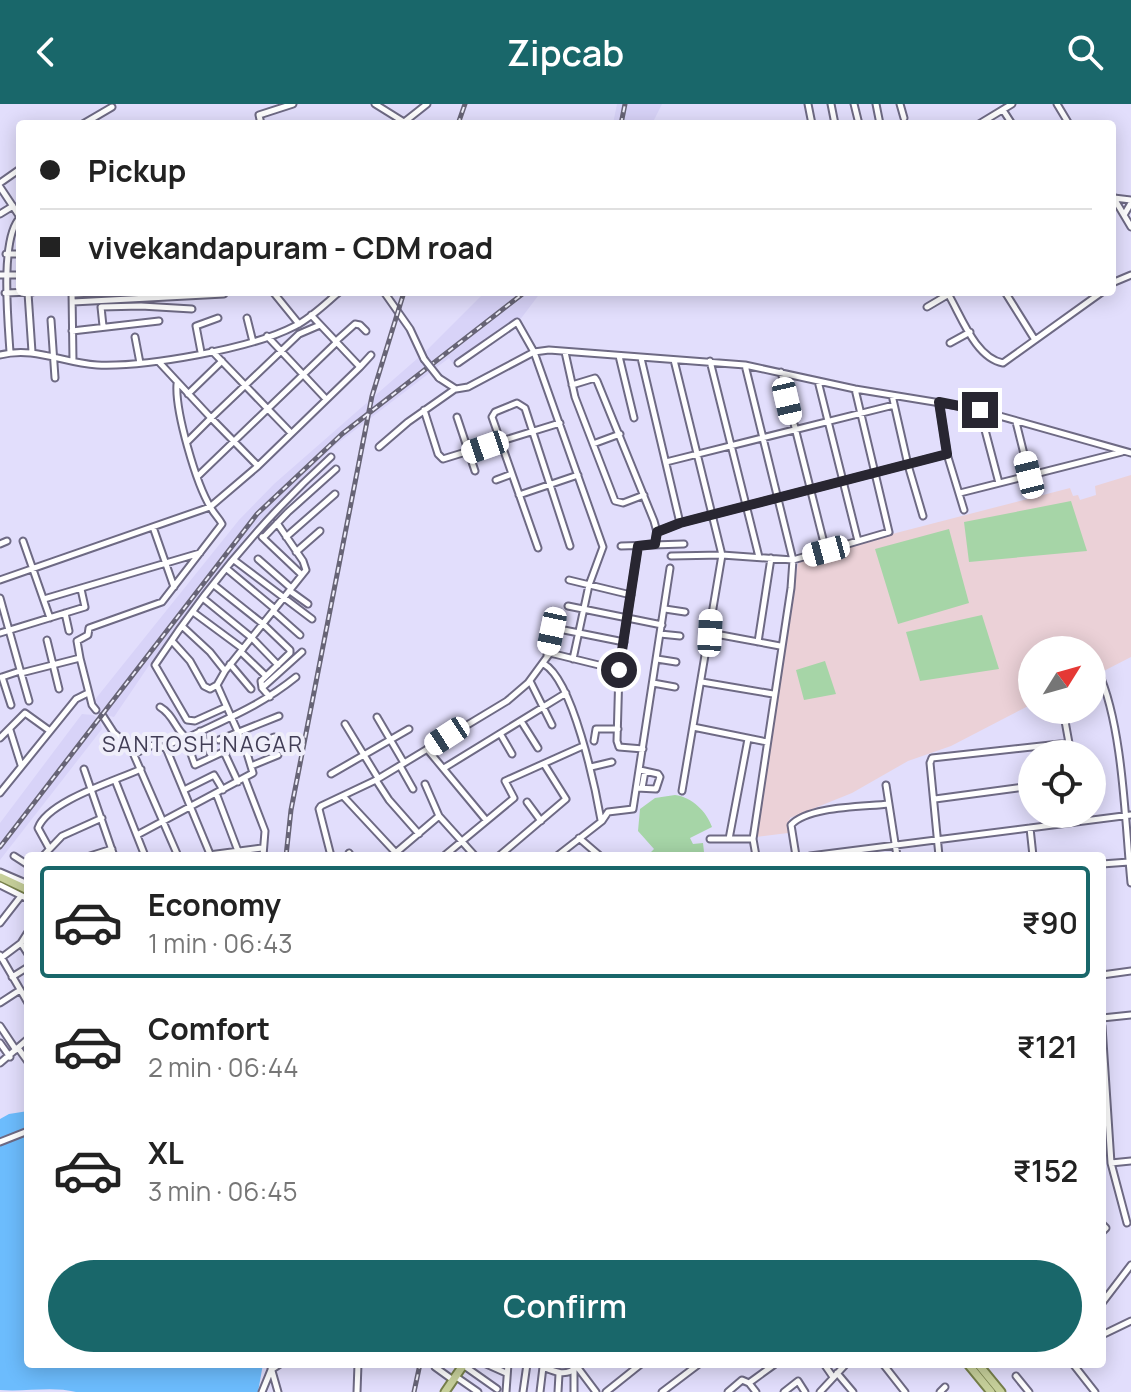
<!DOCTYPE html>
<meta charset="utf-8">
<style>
:root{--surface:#fff;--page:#f2f2f2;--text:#222;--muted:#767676;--line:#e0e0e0;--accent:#19676a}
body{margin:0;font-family:Manrope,sans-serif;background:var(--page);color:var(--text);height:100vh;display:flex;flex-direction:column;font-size:30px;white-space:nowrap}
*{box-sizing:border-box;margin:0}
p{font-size:26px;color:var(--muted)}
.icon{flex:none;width:44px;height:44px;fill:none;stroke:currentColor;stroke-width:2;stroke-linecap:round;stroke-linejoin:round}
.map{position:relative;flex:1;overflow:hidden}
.details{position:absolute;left:24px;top:748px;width:1082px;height:516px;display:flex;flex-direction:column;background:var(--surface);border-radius:8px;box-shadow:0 4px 20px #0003}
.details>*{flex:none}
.guide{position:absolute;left:16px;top:16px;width:1100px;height:176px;border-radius:8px;box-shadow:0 4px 20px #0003;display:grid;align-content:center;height:176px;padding:0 24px;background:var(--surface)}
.needle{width:52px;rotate:53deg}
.fabs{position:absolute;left:1018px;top:532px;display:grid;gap:16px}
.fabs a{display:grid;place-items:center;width:88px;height:88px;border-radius:50%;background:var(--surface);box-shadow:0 4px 20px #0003;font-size:40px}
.end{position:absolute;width:36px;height:36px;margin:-18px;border:10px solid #282631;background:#fff;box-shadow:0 0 0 4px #fff}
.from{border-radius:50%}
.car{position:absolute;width:24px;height:48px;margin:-24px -12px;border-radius:10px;box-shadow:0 0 6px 2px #0007;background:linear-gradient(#fff 24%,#345 0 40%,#fff 0 76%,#345 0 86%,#fff 0)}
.guide b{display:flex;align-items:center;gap:28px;height:76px;font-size:30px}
.guide b+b{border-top:2px solid var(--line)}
.guide i{width:20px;height:20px;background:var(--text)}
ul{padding:14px 0 0;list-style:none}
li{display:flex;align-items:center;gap:24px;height:112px;margin:0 16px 12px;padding:0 8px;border:4px solid transparent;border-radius:8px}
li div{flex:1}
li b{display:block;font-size:30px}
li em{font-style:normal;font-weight:600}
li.current{border-color:var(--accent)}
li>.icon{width:72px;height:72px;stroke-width:1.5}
.cta{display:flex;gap:16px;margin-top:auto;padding:16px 24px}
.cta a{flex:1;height:92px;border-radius:48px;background:var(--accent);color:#fff;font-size:32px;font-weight:600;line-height:92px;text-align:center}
header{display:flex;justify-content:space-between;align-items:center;height:104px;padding:0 24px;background:var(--accent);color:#fff;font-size:36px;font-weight:600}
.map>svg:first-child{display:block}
.built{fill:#d8d3f8}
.education{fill:#ebd1d7}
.green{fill:#a6d5a7}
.water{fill:#6cbcfd}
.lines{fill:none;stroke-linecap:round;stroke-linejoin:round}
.minor-casing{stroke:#6e6a84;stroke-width:9}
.major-casing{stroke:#77804b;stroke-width:11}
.minor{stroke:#fff;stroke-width:5}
.major{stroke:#c7d09b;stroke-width:7}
.rail-casing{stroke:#676476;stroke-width:5}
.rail{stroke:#efeefa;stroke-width:2;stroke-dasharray:6;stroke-linecap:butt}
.minor-bridge-casing{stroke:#6e6a84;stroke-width:9;stroke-linecap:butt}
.minor-bridge{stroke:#fff;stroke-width:5}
.route{stroke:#282631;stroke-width:10}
.labels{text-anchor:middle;stroke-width:8;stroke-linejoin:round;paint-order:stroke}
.neighbourhood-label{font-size:22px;letter-spacing:2px;fill:#413d55;stroke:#efeefa}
</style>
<header><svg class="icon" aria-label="back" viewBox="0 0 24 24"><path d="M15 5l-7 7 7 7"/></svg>Zipcab<svg class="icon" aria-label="search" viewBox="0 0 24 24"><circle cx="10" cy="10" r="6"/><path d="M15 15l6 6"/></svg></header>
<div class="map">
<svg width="1131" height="1288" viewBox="0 0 1131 1288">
<rect width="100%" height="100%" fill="#e2defc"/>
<path class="built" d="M 617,0 L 662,0 L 652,20 L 613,20 Z
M 485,188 L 541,188 L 510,229 L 502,227 L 453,260 L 449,254 L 334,342 L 252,425 L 152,557 L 114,613 L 105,611 L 98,605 L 93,598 L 239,416 L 274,380 L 426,247 Z
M 82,610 L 93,611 L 100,617 L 102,625 L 0,756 L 0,719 Z"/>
<path class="education" d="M 1131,371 L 1131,553 L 1092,573 L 1092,546 L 1032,546 L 1032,600 L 951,642 L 908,657 L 852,689 L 790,714 L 788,729 L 756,733 L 798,459 L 896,429 L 1070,384 L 1073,392 L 1078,391 L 1080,396 L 1096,391 L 1095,382 Z"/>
<path class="green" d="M 1071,397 L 1087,447 L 969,458 L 964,418 Z
M 949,425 L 969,499 L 898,520 L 875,445 Z
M 982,511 L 999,565 L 920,577 L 906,528 Z
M 825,557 L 836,590 L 804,596 L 796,566 Z
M 675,691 C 692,693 707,708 712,723 L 690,734 L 693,740 L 703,739 L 704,748 L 701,749 L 702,752 L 647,752 L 654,745 L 638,727 L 640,705 L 655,694 Z"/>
<path class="water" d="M 28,1007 L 28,1260 L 263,1260 L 258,1288 L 76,1288 C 52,1282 26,1288 0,1286 L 0,1015 L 9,1010 Z"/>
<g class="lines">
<g class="minor-casing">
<path id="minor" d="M 375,0 L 404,18
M 808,0 L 812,20
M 831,0 L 835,20
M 854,0 L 859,20
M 876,0 L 880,20
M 900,0 L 904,14
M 1057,0 L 1069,20
M 1003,6 L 1012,20
M 403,19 L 427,0
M 83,20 L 112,3
M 261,20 L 259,11 L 293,0
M 979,20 L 1012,0
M 0,79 L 20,65
M 0,83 L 20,113
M 1112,91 L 1131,123
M 1114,94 L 1131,96
M 0,110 L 13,102
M 1124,111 L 1131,99
M 6,150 L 20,150
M 0,171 L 20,171
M 1112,179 L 1131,171
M 72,188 L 73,257
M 273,188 L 299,220
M 384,188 L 410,225 L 424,255
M 947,188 C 961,211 975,254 1003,259 L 1102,188
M 1005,188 L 1035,236
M 5,189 L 33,188
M 28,189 L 32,248
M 73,190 L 116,188
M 73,198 L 224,190
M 101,203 L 141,202 L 192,205
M 101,203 L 103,222
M 927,203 L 949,190
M 247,214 L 253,238
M 51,216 L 55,274
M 72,227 L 159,217
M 267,232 L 326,295
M 135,233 L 140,259
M 336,237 L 355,220 L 360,221 L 366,227
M 950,239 L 970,228
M 212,247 L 291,329
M 10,248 C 8,218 0,133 20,114
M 201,248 L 196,222 L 218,214
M 565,248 L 575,293 L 615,397 L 623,399 L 644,391
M 0,251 C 34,242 63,259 97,261 C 146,263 251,245 295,222 C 311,214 325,200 339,188
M 619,252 L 634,314
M 641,254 L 680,419
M 674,256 L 722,451 L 682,687
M 710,257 L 759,453
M 159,258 L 211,314 L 299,230 L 320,221
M 458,259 L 517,218 L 534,248 L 603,443 L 589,481 L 573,555
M 745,261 L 793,456 L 791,484 L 753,735 L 756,752
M 360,263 L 371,251
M 781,268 L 826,447
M 439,274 L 456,285 L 468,283 L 534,248 L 549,246 L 745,261 L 855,285 L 971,304 L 1131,349
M 818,277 L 858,437
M 572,281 L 595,274 L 597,277 L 654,417 L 657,428
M 188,290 L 222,257
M 892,291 L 908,361 L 923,412
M 939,298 L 947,350 L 964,406
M 424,306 L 438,350 L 443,355 L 560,319
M 980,307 L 999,379
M 457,313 L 475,367
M 1016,318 L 1029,370
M 188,337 L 211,314 L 258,362
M 593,340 L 620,330
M 379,343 L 408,318 L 455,285
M 666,358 L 894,301
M 198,372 L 337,238
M 496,376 L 512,370
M 960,389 L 1122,348
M 519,391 L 578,371
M 153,423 L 174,483
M 262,433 L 302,471
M 286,433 L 335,390
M 263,434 L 288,408 L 336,365
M 23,437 L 50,514
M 0,440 L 7,437
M 655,440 L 657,428 L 680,419 L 947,350
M 621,442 L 684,440
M 638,442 L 619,566 L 617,637 L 619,643 L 643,645
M 538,444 L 492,313 L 495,308 L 517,299 L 525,304 L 570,442
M 296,448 L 320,427
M 671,452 L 722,451 L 793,456 L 889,428 L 855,285
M 258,455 L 291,484
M 234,456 L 312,515
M 227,465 L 275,505
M 0,476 L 210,403 L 258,362 L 360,263 L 311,211
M 569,476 L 631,491
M 214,481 L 263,520 L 290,546 L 290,549 L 261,577 L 262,584 L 270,593
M 290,487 L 308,500
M 0,494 L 21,569 L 80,554 L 77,537 L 88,531 L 89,524 L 162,498 L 222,420 C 219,414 214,410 211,404 C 196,380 175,307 177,280
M 44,495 L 200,449
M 204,495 L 252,534 L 278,561
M 568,502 L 662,521
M 665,505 L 685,508
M 273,507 L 300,531
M 193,508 L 243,545
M 65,509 L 69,527
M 182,522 L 210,548 L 225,567
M 0,529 L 85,503 L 81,485
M 710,529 L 780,542
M 660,530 L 680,532
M 47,536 L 59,585
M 172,537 L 190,557 L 204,582 L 210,585 L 217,581 L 225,567 L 306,466 L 303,457 L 277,419
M 758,538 L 771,454
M 241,548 L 266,572
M 547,551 L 554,524 L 624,538
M 80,554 L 92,601 L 96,606
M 657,555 L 676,558
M 230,560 L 251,585
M 544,560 C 573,577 595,682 601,716
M 1098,567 C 1123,622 1125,717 1131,779
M 21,569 L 29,597
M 2,573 L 11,601
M 2,573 L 20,567
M 530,577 L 552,621
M 702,578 L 773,590
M 653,579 L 675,583
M 262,584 L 302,548
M 160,603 C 174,611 175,626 187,634 C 228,614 260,602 296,573
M 226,603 L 195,617 L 187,616 L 155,561 C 205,485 264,414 331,353
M 1063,606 L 1071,650
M 103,612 L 114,629 L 130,642 L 178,752
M 377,613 L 404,659
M 521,617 L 538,644
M 345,620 L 378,674
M 693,623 L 767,638
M 10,626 L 21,661
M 200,627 L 212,653
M 501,631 L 512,650
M 0,634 L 25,609 L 50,627
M 219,636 L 279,612
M 594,637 L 596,625 L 618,625
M 164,643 L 185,633 L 195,661 L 242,639
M 427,645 L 486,716
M 246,646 L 274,633
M 224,648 L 238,678
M 134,650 L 153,641 L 166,644 L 210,750
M 251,662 L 278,651
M 400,662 L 413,685
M 591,663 L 612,658
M 444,664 L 566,589
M 84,665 L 114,752
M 331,670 L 409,625
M 245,675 L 265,727 L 263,752
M 115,676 L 145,752
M 376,676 L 389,696 L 419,730
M 425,680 L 439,712 L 475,752
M 886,681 L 897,752
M 637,684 L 656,685 L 660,673 L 658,670 L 640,666
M 642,684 L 645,667
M 184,686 L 214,671 L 223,686
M 0,689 L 76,595 L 88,589
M 216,689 L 238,747
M 343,692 L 396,749
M 935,695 L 1032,682
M 527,698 L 541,717
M 1030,724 L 1033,752
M 137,731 L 253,669 L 246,646 L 217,581
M 579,734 L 600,752
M 710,735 L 753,735
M 729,735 L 748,635
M 49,744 L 38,724 C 48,697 115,677 141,665
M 349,749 L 351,752
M 209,751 L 262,744
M 14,752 L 28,761
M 43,752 L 62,732 L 102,714
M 90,752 L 112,745
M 331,752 L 319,705 L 321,702 L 376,676 L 507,597 L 528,579 L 550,549 L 619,566
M 392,752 L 439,712
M 444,752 L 514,694 L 505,677 L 583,642
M 499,752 L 566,695 L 544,660
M 557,752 L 602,717 L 608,708 L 633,705 L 670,464
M 796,752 L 791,721 C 808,702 863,703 889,700
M 810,752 L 1131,711
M 939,752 L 930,659 L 932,654 L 1069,639
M 1102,760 L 1129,758
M 0,768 L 28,780
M 0,781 L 28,795
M 0,819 L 21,792
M 21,839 L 28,850
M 0,851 L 28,899
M 1,854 L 21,839 L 28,828
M 1102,871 L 1131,867
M 12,873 L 28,863
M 0,899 L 20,886
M 1102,914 L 1131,911
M 0,922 L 16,946
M 1102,922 L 1111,1059 L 1127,1119
M 0,939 L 10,953
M 18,944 L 28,958
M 0,959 L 28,935
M 0,1038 L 28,1027
M 1111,1059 L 1131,1057
M 1102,1120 L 1106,1124 L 1102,1128
M 1102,1199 L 1131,1161
M 1102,1231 L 1131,1217
M 270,1260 L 278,1288
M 486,1260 L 506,1269
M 575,1260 L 596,1288
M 824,1260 L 833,1273
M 883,1260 L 905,1288
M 1073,1260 L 1095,1288
M 463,1261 L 497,1285
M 435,1263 L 453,1276
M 574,1266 L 574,1288
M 837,1269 L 853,1288
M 455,1272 L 478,1288
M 1016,1272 L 1029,1288
M 262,1288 L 271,1266 L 280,1260
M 357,1288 L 358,1260
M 506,1288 L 508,1260
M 523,1288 L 527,1260
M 540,1288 L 543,1263 C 555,1268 566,1273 577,1263
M 558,1288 L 559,1270
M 606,1288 L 641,1260
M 662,1288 L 699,1260
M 728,1288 L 742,1276 L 749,1279
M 756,1288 L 749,1279 L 775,1260
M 784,1288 L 798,1277 L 805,1288
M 820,1288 L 846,1260
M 940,1288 L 945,1283"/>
</g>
<g class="major-casing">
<path id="major" d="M 0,773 L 28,786
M 968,1260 L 991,1288
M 978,1260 L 1001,1288
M 445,1288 L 464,1260"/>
</g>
<use href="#minor" class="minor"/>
<use href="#major" class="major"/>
<g class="rail-casing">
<path id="rail" d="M 458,20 L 465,0
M 621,20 L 625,0
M 0,743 L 257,410 L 342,330 L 525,188
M 286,752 L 291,706 L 372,292 L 404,188
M 414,1288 L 420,1260"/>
</g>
<use href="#rail" class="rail"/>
<g class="minor-bridge-casing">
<path id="minor-bridge" d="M 424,255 L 439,274"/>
</g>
<use href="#minor-bridge" class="minor-bridge"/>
</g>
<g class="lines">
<path class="route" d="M 619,566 L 638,442 L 655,440 L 657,428 L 680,419 L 947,350 L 939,298 L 980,306"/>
</g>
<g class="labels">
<g class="neighbourhood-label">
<text x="203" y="648">SANTOSH NAGAR</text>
</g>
</g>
</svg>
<div class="fabs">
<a><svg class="needle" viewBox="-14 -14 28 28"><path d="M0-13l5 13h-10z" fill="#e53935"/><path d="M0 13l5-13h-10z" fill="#767676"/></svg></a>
<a><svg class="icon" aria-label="locate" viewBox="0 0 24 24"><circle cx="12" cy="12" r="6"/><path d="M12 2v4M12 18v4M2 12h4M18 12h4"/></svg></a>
</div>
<i class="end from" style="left:619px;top:566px"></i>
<i class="end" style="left:980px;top:306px"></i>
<i class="car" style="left:787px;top:297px;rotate:167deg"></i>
<i class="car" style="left:485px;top:343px;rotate:251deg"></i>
<i class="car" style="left:1029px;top:371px;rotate:346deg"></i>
<i class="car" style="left:826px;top:447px;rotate:255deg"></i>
<i class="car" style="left:552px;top:527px;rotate:192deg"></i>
<i class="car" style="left:710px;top:529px;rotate:3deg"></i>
<i class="car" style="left:447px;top:632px;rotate:237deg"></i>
<div class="guide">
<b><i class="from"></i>Pickup</b>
<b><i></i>vivekandapuram - CDM road</b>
</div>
<section class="details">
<ul>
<li class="current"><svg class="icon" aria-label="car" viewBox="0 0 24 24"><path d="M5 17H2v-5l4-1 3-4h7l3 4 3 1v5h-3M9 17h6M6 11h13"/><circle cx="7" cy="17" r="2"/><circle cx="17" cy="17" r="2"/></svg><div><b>Economy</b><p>1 min · 06:43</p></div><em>₹90</em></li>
<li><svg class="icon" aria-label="car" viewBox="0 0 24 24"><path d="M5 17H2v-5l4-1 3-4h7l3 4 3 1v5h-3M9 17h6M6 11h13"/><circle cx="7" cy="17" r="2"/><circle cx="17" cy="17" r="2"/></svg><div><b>Comfort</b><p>2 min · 06:44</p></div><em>₹121</em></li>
<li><svg class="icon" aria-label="car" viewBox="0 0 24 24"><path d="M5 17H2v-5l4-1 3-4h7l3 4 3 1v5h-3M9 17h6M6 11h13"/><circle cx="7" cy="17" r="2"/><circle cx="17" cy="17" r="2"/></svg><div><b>XL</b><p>3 min · 06:45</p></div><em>₹152</em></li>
</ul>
<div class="cta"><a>Confirm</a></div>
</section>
</div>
